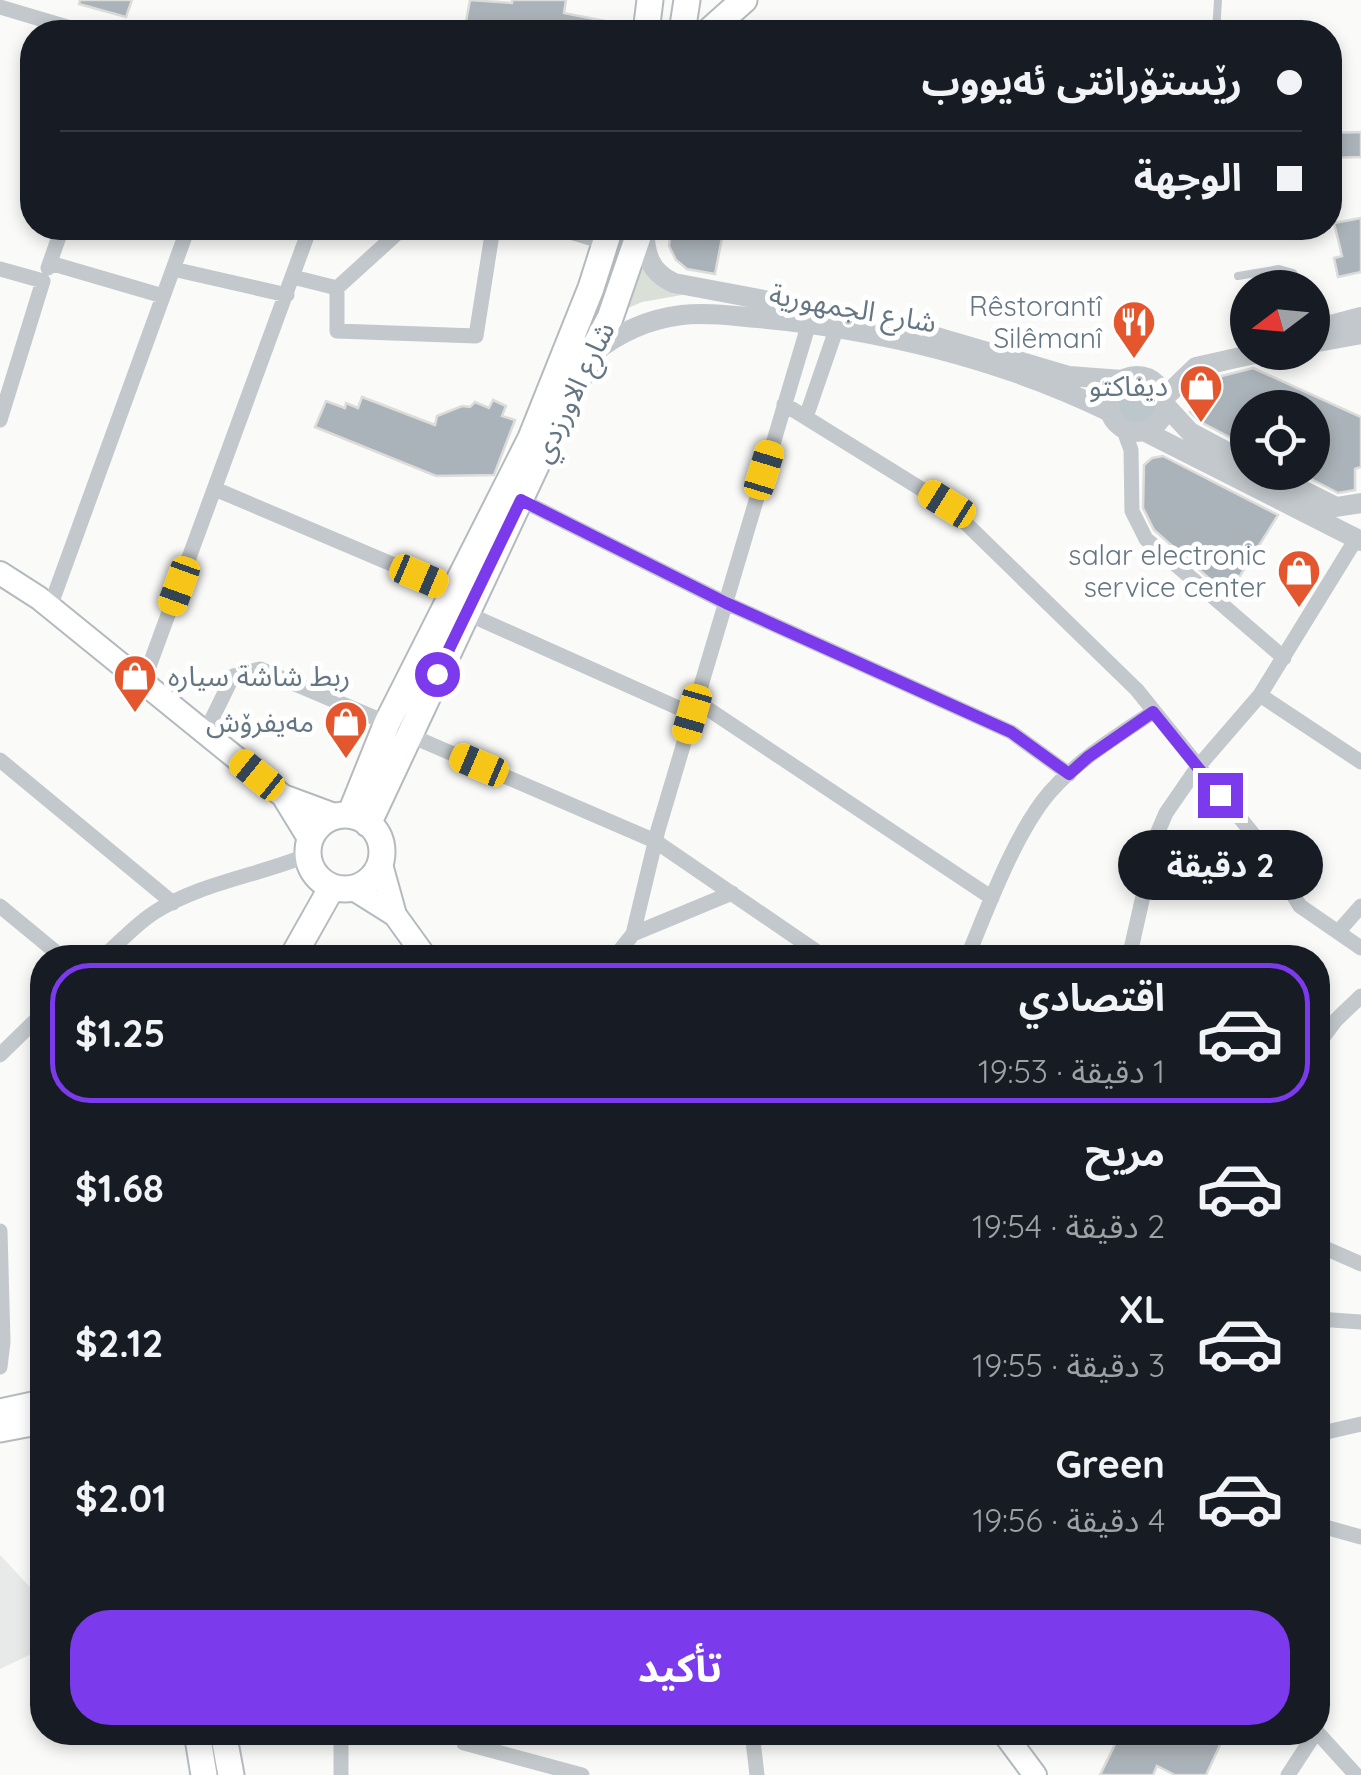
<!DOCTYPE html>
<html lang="ar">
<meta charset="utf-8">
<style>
:root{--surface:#171b24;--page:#20242c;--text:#f1f3f6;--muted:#9ea1a6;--line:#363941;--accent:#7c3aed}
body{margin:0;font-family:Quicksand,"Noto Sans Arabic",sans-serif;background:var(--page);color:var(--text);direction:rtl;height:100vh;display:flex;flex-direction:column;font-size:38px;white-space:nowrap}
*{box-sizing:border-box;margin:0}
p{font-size:32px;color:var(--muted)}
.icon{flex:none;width:55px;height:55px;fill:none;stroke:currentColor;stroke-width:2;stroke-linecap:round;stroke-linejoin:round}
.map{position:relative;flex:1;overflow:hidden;direction:ltr}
.side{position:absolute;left:30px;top:945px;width:1300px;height:800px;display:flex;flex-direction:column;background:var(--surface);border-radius:40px;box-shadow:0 5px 15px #0003;direction:rtl}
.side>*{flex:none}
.guide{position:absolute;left:20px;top:20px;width:1322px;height:220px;border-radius:40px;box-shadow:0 5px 15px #0003;direction:rtl;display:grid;align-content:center;height:220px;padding:0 40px;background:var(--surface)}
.needle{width:65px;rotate:254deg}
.tools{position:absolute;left:1230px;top:270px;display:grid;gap:20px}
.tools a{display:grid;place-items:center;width:100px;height:100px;border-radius:50%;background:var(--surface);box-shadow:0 5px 15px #0003;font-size:50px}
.end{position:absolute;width:45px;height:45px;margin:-22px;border:12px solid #7c3aed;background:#fff;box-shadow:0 0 0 5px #fff}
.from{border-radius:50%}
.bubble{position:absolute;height:70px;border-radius:35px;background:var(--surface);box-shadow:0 5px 15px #0003;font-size:32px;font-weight:700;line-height:70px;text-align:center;direction:rtl}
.car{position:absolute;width:30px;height:60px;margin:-30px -15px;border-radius:12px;box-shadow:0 0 8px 2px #0007;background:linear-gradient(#f5c518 24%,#345 0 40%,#f5c518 0 76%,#345 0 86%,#f5c518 0)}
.guide b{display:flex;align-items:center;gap:35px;height:95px;font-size:38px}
.guide b+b{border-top:2px solid var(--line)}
.guide i{width:25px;height:25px;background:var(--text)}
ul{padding:18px 0 0;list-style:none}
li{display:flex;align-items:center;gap:30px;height:140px;margin:0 20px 15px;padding:0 20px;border:5px solid transparent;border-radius:40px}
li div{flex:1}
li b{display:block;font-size:38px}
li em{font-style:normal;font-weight:700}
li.selected{border-color:var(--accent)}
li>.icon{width:90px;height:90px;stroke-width:1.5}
.action{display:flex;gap:20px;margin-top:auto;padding:20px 40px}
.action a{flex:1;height:115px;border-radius:40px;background:var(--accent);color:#fff;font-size:40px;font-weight:700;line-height:115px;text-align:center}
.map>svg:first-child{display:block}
.built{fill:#e8e9e9}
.green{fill:#dadfd7}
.water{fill:#bbc7cb}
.building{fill:#aab3b9;stroke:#dcdcda;stroke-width:2.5}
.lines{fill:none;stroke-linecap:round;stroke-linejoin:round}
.secondary-casing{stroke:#b3babf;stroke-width:26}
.primary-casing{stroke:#b5babe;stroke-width:29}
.service{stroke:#c3c8cc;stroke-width:8}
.minor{stroke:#c3c8cc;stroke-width:15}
.tertiary{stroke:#c3c8cc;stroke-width:20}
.secondary{stroke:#fff;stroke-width:22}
.primary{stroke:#fff;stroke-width:25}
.route{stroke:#7c3aed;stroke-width:12}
.labels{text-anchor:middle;stroke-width:10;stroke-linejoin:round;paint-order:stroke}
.poi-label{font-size:28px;fill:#657683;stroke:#fff;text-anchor:end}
.street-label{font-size:28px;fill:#657683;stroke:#fff}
</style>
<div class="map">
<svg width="1361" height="1775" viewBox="0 0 1361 1775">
<rect width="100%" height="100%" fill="#fafaf8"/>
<path class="built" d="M 0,1555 L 42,1600 L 42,1649 L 0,1669 Z"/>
<path class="green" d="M 640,262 L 699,292 L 642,302 L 614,314 Z"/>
<path class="water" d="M1115 404a21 21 0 1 1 42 0a21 21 0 1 1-42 0Z"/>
<path class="building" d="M 80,0 L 132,0 L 126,17 L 79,4 Z
M 470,0 L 512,3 L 512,0 L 566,0 L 564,13 L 630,26 L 630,32 L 464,32 Z
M 1361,132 L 1361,157 L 1330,158 L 1330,133 Z
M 1361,218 L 1361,272 L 1338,277 L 1334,258 L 1342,256 L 1334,223 Z
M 671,228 L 715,228 L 714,236 L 722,238 L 715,274 L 687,269 L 676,260 L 669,246 Z
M 1253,368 L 1361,417 L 1361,467 L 1355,469 L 1355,490 L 1338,493 L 1298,472 L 1312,472 L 1312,408 L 1248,408 L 1248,447 L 1199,421 L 1190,412 L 1196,401 L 1210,393 L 1206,380 Z
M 362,397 L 435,425 L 437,416 L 462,406 L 470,407 L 475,402 L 489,408 L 493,400 L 506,406 L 502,416 L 515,420 L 494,475 L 436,476 L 315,427 L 326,401 L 345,408 L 346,403 L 358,408 Z
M 1163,456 L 1278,515 L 1228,595 L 1154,530 L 1143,508 L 1144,465 L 1152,458 Z
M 1121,1732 L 1205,1732 L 1222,1741 L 1206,1775 L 1175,1775 L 1157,1766 L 1153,1775 L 1100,1775 Z"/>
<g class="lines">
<g class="secondary-casing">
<path id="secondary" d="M 0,573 L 39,598 L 283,796 L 337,816
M 283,796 L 310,840
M 380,861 L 395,915
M 352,888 L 395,915 L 426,958
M 1003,1732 L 1035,1775"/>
</g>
<g class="primary-casing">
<path id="primary" d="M 646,32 L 650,0
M 682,32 L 687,0
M 708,32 L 744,0
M 350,815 L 387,723 L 531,438 L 591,288 L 610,228
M308 852a37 37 0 1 1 74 0a37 37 0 1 1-74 0Z
M 368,824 L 570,393 L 610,318 L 641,228
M 292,958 L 332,887
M 0,1412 L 42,1403
M 0,1429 L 42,1421
M 197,1732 L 204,1775
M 223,1732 L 231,1775"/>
</g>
<path class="service" d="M 1216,32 L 1218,0
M 1238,276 L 1279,269 L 1293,273 L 1301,288"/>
<path class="minor" d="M 0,7 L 84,32
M 403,228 L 337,288 L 337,331 L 476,336 L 493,228
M 557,228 L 607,243
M 50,263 L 163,296
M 48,268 L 62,228
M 0,269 L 43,281 L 0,420
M 173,269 L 287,295
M 293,277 L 337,288
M 784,404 L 947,505 L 1137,690 L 1265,849 L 1300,906 L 1361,948
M 806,417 L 837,327
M 1123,428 L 1131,450 L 1132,511 L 1146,539 L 1284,658
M 215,489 L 453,590
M 521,500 L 726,603 L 1011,732 L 1069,774
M 50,607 L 188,228
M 466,613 L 692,714
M 143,683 L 310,228
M 1260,695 L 1361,762
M 696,701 L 992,898
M 205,733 L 233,676 L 260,669 L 387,723
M 409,735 L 655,841 L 826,958
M 0,760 L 173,903
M 0,906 L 63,958
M 1338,932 L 1361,906
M 633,934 L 732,893
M 102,958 C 119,943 136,924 155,912 C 198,884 259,875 308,855
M 614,958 L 633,934 L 658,830 L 809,323
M 967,958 C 987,909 1016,831 1050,792 C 1079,759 1117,736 1153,712
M 1129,958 L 1157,834 L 1166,813 L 1197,768 L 1260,695 L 1356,539
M 1318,1044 L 1336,1020 L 1361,996
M 0,1055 L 42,1014
M 0,1231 L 3,1342 L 0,1367
M 1318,1245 L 1361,1264
M 1318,1319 L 1361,1322
M 1318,1434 L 1361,1424
M 1318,1525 L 1361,1537
M 341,1732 L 341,1775
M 464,1732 L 464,1743 L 582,1775
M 752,1732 L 757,1775
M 1317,1732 L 1356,1775
M 1288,1775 L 1316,1732"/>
<path class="tertiary" d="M 644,228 C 645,253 649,272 674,283 L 844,315
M 906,328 L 1069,376 L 1122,380
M 1312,330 L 1361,317
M 1312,343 L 1361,334
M 592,354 C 618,333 648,319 682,315 C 707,312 733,316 758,318 C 878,329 1002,359 1110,412
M1109 404a28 28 0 1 1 56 0a28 28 0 1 1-56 0Z
M 1165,397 L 1196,367 L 1263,352
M 1166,406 L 1190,432 L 1248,463
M 1144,431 L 1361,541
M 1266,472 L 1336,507 L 1361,503"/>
<use href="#secondary" class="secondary"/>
<use href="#primary" class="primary"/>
</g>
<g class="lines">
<path class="route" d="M 437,674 L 521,500 L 726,603 L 1011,732 L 1069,774 L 1088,757 L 1153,712 L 1220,795"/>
</g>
<defs>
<g id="restaurant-pin" transform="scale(2.25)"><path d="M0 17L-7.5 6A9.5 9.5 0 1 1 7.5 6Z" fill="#e4572e" stroke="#fff"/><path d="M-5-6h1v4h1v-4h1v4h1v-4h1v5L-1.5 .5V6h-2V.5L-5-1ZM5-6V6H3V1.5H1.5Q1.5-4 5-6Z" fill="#fff"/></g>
<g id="shop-pin" transform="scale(2.25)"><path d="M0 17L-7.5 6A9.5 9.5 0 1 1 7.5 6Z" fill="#e4572e" stroke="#fff"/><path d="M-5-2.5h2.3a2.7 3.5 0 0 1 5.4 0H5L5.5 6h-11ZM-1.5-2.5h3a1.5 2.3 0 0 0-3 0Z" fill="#fff"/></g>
</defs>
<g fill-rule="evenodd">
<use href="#restaurant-pin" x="1134" y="322"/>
<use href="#shop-pin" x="1201" y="386"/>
<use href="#shop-pin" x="1299" y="571"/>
<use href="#shop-pin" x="135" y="676"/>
<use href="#shop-pin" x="346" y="722"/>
</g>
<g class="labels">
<g class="poi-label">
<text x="1102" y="316">Rêstorantî<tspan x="1102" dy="32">Silêmanî</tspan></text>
<text x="1168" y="396">ديفاكتو</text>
<text x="1266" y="565">salar electronic<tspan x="1266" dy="32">service center</tspan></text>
<text x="168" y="686" text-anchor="start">ربط شاشة سياره</text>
<text x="314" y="732">مەیفرۆش</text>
</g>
<g class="street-label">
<text transform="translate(853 308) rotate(10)" y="10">شارع الجمهورية</text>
<text transform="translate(573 392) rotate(-64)" y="10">شارع الاورزدي</text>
</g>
</g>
</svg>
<div class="tools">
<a><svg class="needle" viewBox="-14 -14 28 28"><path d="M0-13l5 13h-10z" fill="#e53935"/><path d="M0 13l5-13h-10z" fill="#9ea1a6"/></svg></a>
<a><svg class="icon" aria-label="locate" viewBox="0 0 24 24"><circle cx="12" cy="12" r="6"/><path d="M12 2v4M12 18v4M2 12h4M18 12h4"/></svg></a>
</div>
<i class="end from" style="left:437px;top:674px"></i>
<i class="end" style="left:1220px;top:795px"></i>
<div class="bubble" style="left:1118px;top:830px;width:205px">2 دقيقة</div>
<i class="car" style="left:764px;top:470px;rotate:17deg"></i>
<i class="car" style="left:947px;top:504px;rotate:302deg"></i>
<i class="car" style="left:419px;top:576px;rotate:113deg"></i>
<i class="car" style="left:179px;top:586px;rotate:200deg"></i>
<i class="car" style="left:692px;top:714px;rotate:196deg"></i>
<i class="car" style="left:479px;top:765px;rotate:293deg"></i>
<i class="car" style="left:257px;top:775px;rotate:309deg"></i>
<div class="guide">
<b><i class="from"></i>رێستۆرانتی ئەیووب</b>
<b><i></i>الوجهة</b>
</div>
<section class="side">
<ul>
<li class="selected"><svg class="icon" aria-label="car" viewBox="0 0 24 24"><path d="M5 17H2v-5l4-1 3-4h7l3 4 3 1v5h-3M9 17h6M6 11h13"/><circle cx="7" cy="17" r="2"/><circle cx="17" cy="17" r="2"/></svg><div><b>اقتصادي</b><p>1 دقيقة · 19:53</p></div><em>$1.25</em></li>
<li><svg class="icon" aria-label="car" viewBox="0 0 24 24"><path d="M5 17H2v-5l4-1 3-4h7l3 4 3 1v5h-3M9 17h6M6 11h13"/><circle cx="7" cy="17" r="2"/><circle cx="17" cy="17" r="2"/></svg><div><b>مريح</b><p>2 دقيقة · 19:54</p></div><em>$1.68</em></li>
<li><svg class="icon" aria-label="car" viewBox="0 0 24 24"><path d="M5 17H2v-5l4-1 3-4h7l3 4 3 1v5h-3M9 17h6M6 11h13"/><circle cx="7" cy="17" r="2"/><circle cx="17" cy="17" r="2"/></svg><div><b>XL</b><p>3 دقيقة · 19:55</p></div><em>$2.12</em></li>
<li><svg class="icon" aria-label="car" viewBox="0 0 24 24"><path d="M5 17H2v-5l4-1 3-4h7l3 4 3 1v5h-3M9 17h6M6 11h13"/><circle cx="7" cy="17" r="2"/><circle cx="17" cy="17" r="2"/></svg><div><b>Green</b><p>4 دقيقة · 19:56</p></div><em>$2.01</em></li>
</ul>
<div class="action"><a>تأكيد</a></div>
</section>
</div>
